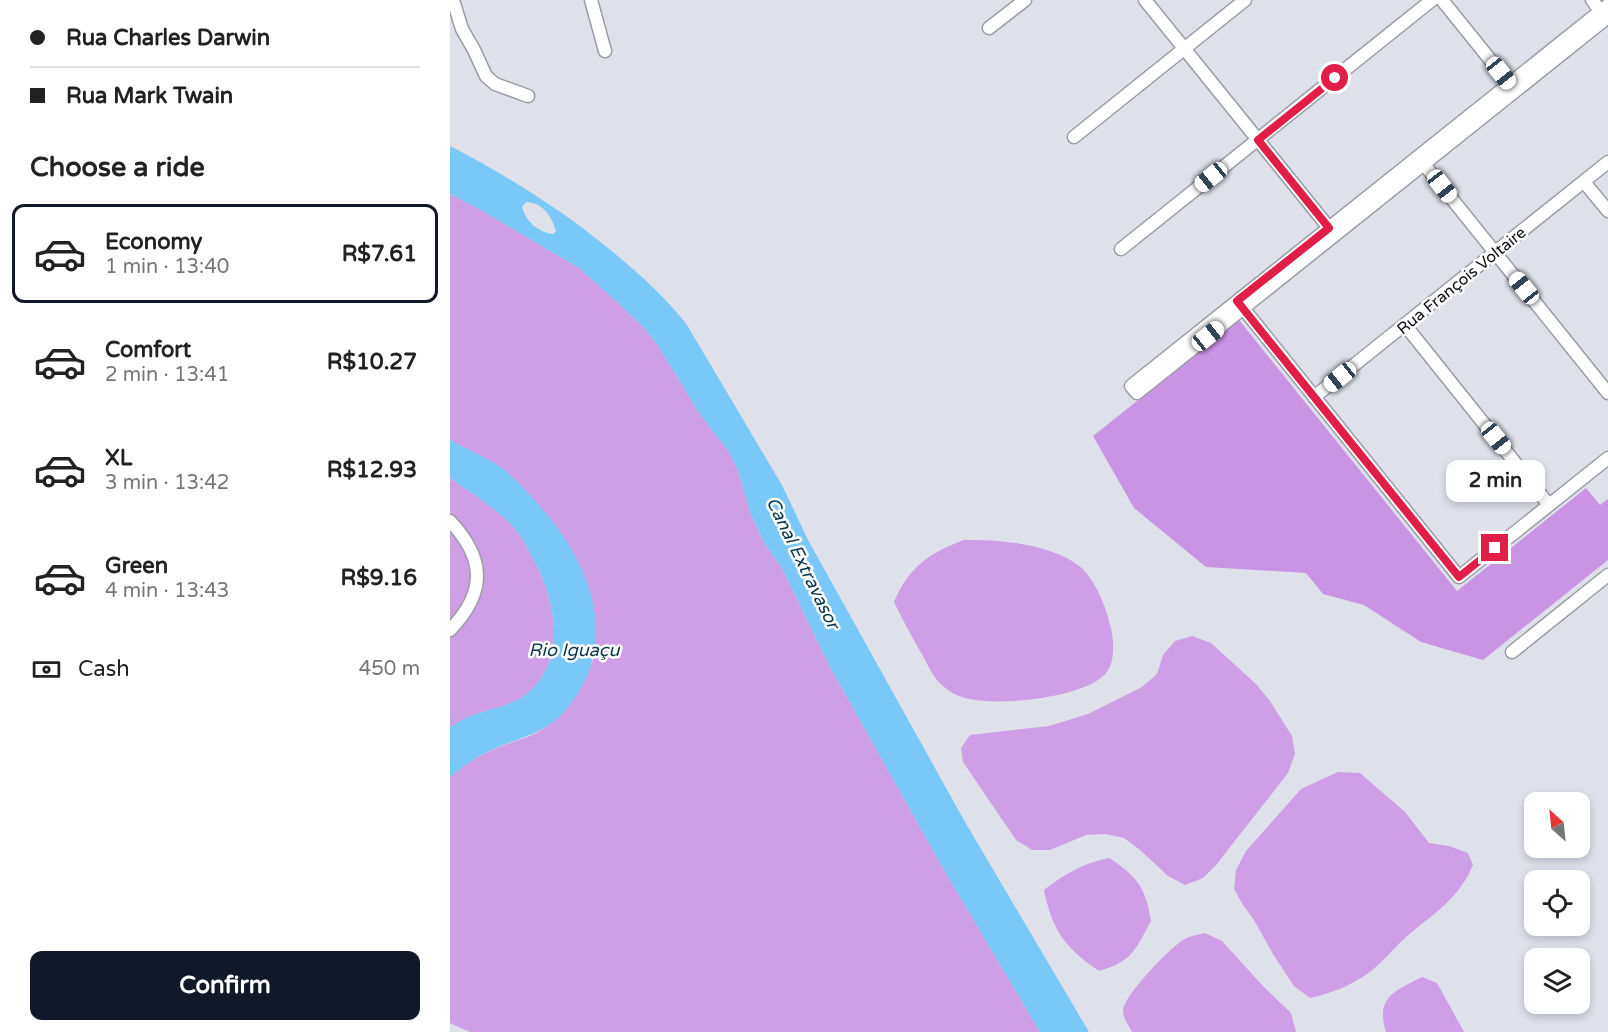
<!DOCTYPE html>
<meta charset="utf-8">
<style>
:root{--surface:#fff;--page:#f2f2f2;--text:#222;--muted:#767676;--line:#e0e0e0;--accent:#111827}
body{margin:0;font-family:"Varela Round",sans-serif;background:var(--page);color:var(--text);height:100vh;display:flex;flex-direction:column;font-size:22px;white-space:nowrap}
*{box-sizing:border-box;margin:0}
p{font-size:20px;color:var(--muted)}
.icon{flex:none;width:33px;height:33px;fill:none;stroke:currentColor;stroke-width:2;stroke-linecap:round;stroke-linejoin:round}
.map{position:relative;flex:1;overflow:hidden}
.side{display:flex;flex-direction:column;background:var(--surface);width:450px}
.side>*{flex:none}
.hud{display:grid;align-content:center;height:132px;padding:0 30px;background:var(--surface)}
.needle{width:39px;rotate:333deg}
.controls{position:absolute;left:1074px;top:792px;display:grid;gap:12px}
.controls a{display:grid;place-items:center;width:66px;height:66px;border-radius:12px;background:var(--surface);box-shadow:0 3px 9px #0003;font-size:30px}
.end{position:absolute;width:27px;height:27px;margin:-14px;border:8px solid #e11d48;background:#fff;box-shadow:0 0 0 3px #fff}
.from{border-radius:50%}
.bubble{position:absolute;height:42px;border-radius:12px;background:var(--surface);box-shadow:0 3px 9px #0003;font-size:20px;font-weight:700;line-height:42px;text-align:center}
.car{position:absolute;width:18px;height:36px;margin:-18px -9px;border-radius:8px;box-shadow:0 0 4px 2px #0007;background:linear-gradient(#fff 24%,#345 0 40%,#fff 0 76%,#345 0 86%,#fff 0)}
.hud b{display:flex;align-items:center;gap:21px;height:57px;font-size:22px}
.hud b+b{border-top:2px solid var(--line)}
.hud i{width:15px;height:15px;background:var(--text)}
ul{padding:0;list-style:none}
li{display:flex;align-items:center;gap:18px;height:99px;margin:0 12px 9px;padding:0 18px;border:3px solid transparent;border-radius:12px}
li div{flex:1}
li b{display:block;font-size:22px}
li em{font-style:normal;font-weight:700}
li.selected{border-color:var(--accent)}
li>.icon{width:54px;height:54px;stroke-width:1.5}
h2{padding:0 30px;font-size:27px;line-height:72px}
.pay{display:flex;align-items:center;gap:15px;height:66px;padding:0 30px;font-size:22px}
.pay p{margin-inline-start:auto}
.cta{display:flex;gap:12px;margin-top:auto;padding:12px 30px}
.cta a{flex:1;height:69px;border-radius:12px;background:var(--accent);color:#fff;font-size:24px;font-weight:700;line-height:69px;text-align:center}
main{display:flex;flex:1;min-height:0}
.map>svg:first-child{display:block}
.green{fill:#ce9fe6}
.forest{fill:#ca94e5}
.water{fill:#7ac8f7;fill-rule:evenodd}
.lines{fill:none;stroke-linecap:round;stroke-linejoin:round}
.minor-casing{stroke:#9a9da6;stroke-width:15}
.minor{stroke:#fff;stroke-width:12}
.route{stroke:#e11d48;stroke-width:8}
.labels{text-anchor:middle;stroke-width:5;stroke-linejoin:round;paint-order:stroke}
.street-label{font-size:16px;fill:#0d0e11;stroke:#fff}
.water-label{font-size:18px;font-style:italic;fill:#08374f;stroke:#fff}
</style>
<main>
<section class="side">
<div class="hud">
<b><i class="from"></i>Rua Charles Darwin</b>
<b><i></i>Rua Mark Twain</b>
</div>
<h2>Choose a ride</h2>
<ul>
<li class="selected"><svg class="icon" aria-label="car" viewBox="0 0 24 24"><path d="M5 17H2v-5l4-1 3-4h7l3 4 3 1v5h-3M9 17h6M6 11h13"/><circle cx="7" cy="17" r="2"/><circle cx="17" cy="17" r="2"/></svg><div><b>Economy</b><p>1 min · 13:40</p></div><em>R$7.61</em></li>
<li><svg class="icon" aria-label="car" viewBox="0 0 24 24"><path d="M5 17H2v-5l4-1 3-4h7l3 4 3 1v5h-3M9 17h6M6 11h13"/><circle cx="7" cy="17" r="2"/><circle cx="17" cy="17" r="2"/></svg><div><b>Comfort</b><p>2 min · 13:41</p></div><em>R$10.27</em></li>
<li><svg class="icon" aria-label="car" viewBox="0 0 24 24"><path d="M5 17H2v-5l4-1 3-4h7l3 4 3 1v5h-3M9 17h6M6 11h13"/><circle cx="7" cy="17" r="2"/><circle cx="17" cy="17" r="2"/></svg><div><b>XL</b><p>3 min · 13:42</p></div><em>R$12.93</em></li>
<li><svg class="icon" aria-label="car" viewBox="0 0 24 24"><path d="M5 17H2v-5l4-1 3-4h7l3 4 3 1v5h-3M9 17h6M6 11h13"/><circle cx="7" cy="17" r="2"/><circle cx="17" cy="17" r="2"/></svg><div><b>Green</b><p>4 min · 13:43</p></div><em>R$9.16</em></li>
</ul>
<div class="pay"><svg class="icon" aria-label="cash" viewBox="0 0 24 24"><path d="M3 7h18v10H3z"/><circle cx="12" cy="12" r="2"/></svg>Cash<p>450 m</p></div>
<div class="cta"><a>Confirm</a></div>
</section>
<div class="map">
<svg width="1158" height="1032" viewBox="0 0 1158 1032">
<rect width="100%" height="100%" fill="#dee0ea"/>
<path class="green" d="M 0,194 L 29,209 L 129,268 L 166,301 L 195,329 L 207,344 L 249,413 L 279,452 L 288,470 L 300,512 L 314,543 L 332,568 L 380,667 L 498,877 L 590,1032 L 20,1032 L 0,1023 L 0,777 C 14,765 29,755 47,748 C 60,742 73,740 86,733 C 115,718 132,688 144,658 L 52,468 L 0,440 Z
M 0,478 C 22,494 47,508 65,529 C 73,538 78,550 84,560 C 105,601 118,657 79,692 C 63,706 40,709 20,716 C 13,719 7,723 0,727 Z
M 514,540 C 549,539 599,544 628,565 C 644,577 656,606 660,625 C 664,638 666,661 656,673 C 635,698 550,706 520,699 C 509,697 500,693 492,685 C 482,677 477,662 470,651 C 461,635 452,619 444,602 C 459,567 479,553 514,540 Z
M 742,636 L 761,643 L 806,684 L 820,701 L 842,736 L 845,754 L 838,773 L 766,865 L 753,878 L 735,885 L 718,876 L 690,850 L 674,838 L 655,834 L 636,835 L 600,850 L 582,850 L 566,840 L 513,762 L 511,748 L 520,735 L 599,726 L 638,714 L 692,687 L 707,674 L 713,655 L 725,641 Z
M 888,772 L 910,773 L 955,812 L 979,843 L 999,846 L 1018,853 L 1023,865 C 1007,902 983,913 955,938 C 941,951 927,969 911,978 C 895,988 878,994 860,998 L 844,986 L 823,954 L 804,920 L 793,905 L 784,889 L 786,870 L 796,851 L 851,789 Z
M 659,858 C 687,876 696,888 701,921 C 685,950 683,961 649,971 C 615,948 602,930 594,890 C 614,874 634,863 659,858 Z
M 755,933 L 772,941 L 813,986 L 841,1013 L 846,1032 L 682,1032 C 679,1026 673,1018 673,1011 C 674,995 719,949 733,940 C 739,936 748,935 755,933 Z
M 972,977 L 987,983 L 1014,1032 L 936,1032 C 925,997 945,991 972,977 Z"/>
<path class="forest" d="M 789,320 L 1007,591 L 1136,488 L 1150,505 L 1158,499 L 1158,560 L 1033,660 L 971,642 L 914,605 L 873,594 L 856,573 L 756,567 L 684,508 L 643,436 Z"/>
<path class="water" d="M 0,146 C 56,175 109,208 158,248 C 187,272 214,295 237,325 L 333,487 L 358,540 L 515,822 L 639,1032 L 590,1032 L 498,877 L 380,667 L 332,568 L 314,543 L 300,512 L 288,470 L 279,452 L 249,413 L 207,344 L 195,329 L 166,301 L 129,268 L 29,209 L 0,194 ZM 76,202 C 92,202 102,216 106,231 L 103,234 C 88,232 76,222 72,207 Z
M 0,440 C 17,449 36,457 52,468 C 65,478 77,491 88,504 C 141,563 174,644 114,712 C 95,733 70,738 46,748 C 29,755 14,765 0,777 L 0,727 C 7,723 13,719 20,716 C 40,709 63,706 79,692 C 118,657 105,601 84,560 C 78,550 73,538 65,529 C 47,508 22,494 0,478 Z"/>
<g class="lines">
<g class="minor-casing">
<path id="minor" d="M 3,0 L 12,29 L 24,50 L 36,76 L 45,84 L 78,96
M 141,0 L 155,51
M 695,0 L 884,234
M 992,0 L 1063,88
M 1142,0 L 1155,17
M 1158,5 L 681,386 L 687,393 L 1158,17
M 539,28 L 575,0
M 624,137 L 795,0
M 969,158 L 1158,393
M 1134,182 L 1158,211
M 671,249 L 982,0
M 789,303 L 1009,577 L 1158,458
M 955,325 L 1099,505
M 864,397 L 1158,162
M 0,521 C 35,558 37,592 0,630
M 1062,652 L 1158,575"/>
</g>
<use href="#minor" class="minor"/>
</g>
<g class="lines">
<path class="route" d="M 885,78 L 808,140 L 879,228 L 787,301 L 1009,577 L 1045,548"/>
</g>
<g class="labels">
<g class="street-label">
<text transform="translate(1011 280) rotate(-39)" y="6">Rua François Voltaire</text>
</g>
<g class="water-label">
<text transform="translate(353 563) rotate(64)" y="6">Canal Extravasor</text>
<text x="124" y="656">Rio Iguaçu</text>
</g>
</g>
</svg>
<div class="controls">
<a><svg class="needle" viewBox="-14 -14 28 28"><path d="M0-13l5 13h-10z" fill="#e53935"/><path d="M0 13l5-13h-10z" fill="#767676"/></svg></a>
<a><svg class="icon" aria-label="locate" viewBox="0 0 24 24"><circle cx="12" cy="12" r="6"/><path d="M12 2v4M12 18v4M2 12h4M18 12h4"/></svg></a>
<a><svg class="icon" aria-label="layers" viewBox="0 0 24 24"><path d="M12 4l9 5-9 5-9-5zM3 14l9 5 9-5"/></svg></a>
</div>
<i class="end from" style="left:885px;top:78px"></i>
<i class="end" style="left:1045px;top:548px"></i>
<div class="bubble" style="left:996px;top:460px;width:99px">2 min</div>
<i class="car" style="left:1051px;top:73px;rotate:141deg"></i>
<i class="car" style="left:761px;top:177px;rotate:231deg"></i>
<i class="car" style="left:992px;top:186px;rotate:142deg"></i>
<i class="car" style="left:1074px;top:288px;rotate:321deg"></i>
<i class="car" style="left:758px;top:336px;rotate:51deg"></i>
<i class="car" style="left:890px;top:377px;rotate:231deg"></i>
<i class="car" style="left:1046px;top:438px;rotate:141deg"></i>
</div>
</main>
